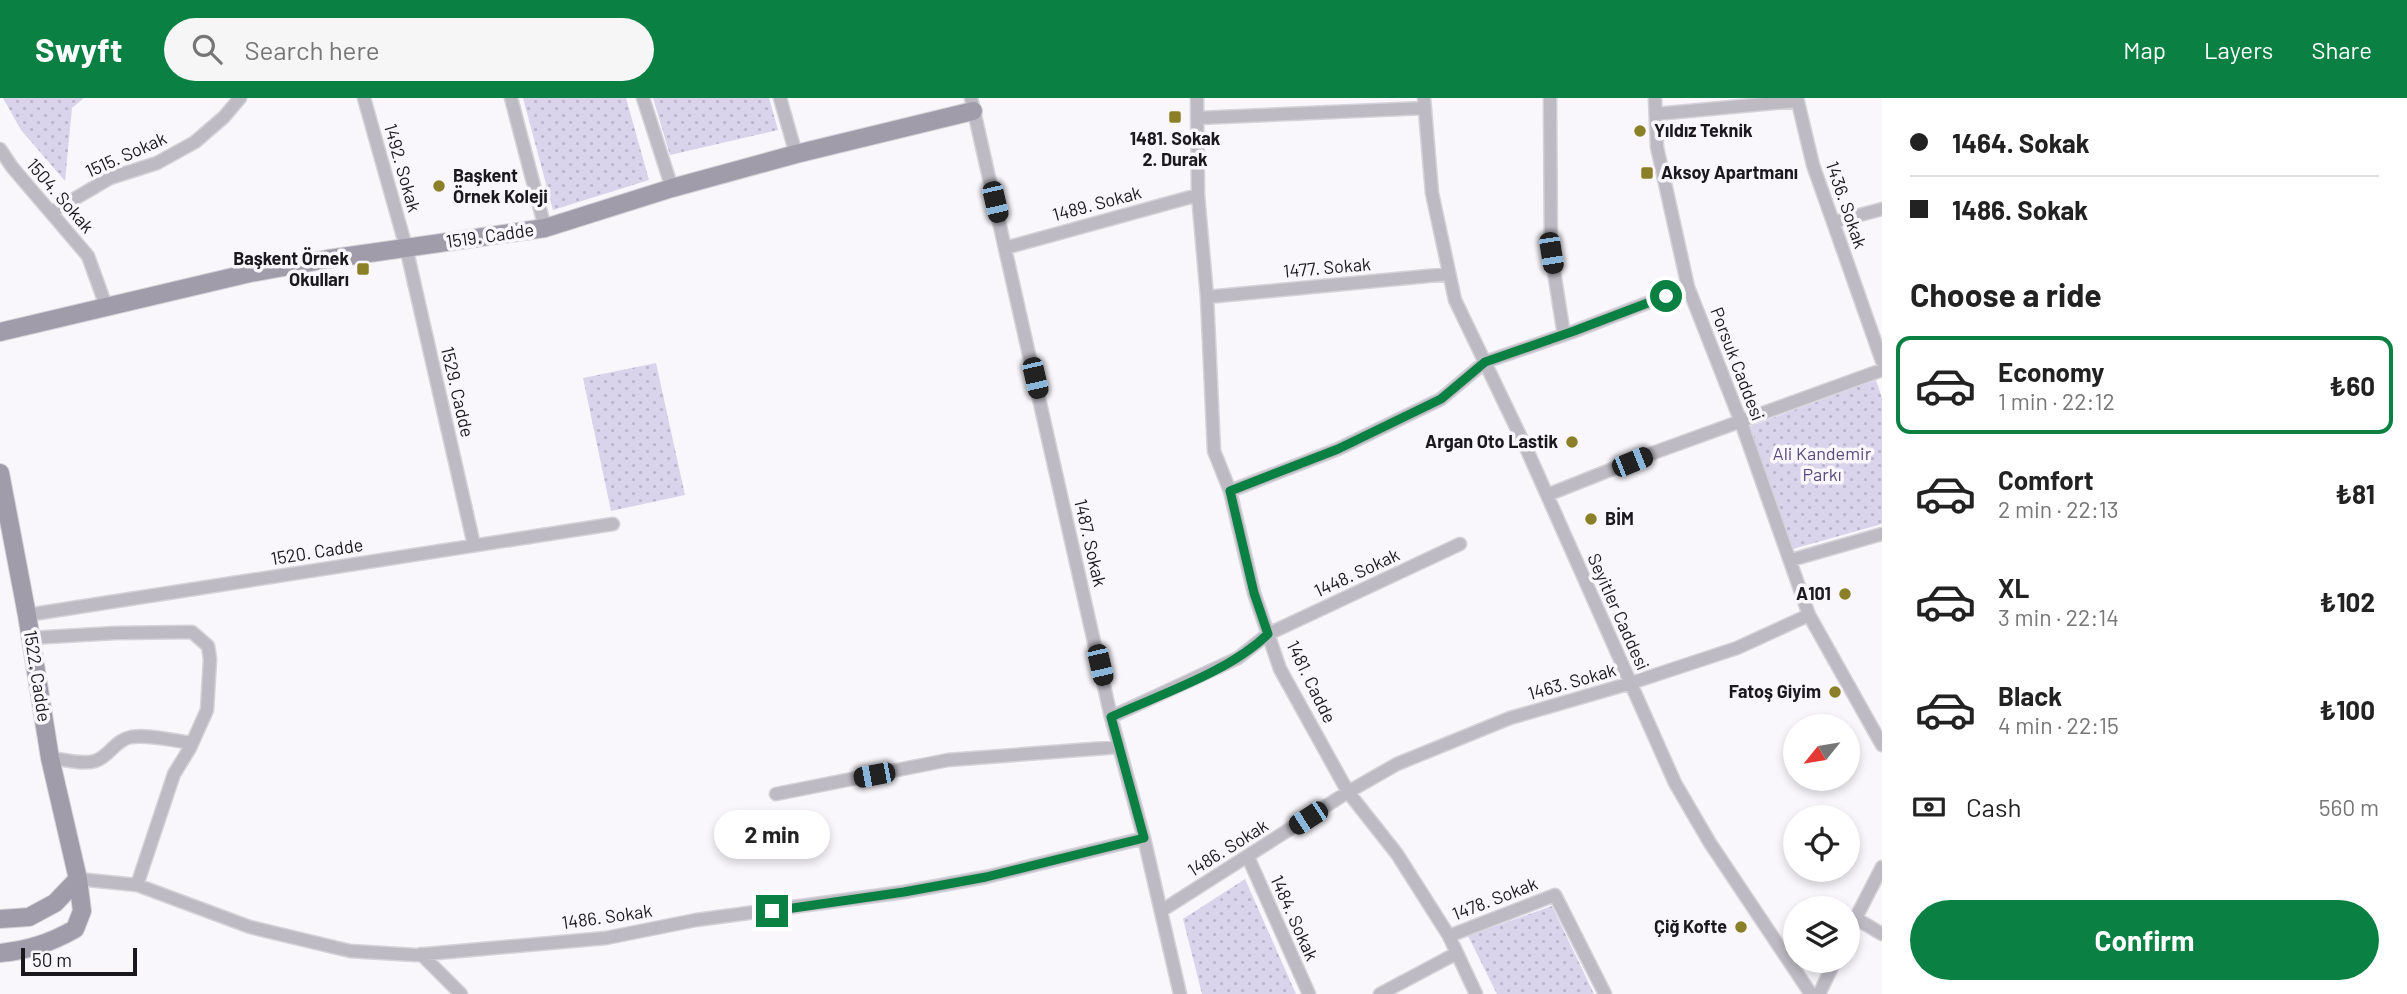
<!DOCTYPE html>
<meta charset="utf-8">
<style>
:root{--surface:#fff;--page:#f6f6f6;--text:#222;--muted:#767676;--line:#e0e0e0;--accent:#0b8043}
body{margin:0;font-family:Barlow,sans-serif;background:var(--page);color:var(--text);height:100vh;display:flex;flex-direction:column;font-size:26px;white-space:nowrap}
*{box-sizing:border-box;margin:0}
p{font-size:23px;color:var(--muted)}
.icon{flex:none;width:38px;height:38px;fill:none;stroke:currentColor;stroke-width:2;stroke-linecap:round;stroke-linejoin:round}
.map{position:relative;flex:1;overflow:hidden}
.drawer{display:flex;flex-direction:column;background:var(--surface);width:525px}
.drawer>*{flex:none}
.guide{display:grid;align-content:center;height:154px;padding:0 28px;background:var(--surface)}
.needle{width:46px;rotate:240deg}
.buttons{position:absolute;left:1783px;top:616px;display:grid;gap:14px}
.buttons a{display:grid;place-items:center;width:77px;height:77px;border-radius:50%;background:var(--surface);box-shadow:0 4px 10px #0003;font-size:35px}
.scale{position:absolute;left:21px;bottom:18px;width:116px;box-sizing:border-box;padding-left:7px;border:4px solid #1b1920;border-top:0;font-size:19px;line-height:24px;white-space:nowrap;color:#1b1920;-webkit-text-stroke:5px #f9f7fc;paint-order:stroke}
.end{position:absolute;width:32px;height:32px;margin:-16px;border:9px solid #0b8043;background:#fff;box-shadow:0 0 0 4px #fff}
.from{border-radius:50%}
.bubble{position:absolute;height:49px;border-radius:24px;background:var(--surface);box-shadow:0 4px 10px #0003;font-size:23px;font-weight:700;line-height:49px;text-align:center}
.car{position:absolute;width:21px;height:42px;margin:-21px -10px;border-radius:9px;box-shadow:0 0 5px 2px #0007;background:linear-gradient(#222 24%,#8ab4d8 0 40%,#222 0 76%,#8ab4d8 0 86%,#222 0)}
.guide b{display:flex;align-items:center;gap:24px;height:66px;font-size:26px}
.guide b+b{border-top:2px solid var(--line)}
.guide i{width:18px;height:18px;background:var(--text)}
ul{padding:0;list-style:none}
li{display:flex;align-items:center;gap:21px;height:98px;margin:0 14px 10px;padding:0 14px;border:4px solid transparent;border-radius:14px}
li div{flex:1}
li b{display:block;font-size:26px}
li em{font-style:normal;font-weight:700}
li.selected{border-color:var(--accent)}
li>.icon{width:63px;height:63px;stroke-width:1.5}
h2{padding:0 28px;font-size:32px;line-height:84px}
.pay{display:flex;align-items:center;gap:18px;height:77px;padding:0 28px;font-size:26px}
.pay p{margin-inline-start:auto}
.cta{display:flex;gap:14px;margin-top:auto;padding:14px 28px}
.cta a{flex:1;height:80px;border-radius:42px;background:var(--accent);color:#fff;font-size:28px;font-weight:700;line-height:80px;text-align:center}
header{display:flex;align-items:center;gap:42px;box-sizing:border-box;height:98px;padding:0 35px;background:var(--accent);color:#fff}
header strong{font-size:33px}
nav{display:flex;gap:38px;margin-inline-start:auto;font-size:24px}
.search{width:490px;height:63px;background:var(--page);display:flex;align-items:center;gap:18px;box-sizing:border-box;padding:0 24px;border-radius:38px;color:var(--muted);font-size:26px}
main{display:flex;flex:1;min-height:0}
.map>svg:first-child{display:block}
.park{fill:url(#park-dots)}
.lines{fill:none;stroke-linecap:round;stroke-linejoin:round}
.street-casing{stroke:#d5d3d9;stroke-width:15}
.secondary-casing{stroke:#d5d3d9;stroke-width:20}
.street{stroke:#bdbac4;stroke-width:12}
.secondary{stroke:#a09caa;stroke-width:18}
.route{stroke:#0b8043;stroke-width:9}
.poi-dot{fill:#8b8027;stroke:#f9f7fc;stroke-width:2.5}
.labels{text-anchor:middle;stroke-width:7;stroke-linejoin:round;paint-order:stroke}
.poi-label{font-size:18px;font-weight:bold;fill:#1b1920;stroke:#f9f7fc;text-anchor:end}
.street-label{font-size:18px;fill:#1b1920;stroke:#f9f7fc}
.park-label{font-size:18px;fill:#5a4b7c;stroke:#f9f7fc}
</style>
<header>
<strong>Swyft</strong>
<div class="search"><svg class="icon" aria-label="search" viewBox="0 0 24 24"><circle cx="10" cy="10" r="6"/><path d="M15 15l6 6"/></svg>Search here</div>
<nav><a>Map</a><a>Layers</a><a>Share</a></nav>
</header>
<main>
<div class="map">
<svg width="1882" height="896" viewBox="0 0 1882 896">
<defs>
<pattern id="park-dots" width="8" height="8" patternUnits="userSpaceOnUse" patternTransform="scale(1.75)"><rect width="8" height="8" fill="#d9d3ec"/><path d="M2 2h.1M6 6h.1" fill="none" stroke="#bab5ca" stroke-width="1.8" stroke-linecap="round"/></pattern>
</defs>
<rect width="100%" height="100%" fill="#f9f7fc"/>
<path class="park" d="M 3,0 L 84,0 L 72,10 L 65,83 L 21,32 Z
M 523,0 L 626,0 L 649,82 L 553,112 Z
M 653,0 L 769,0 L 778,32 L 670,57 Z
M 656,265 L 685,397 L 611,413 L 583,280 Z
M 1876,282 L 1882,300 L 1882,426 L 1789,452 L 1745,330 Z
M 1245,781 L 1296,896 L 1202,896 L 1183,821 Z
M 1552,808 L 1594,896 L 1497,896 L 1468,838 Z"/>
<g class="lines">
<g class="street-casing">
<path id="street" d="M 364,0 L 406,149 L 474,447
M 511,0 L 545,130
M 643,0 L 672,90
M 780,0 L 796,56
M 971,0 L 1111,619 L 1144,740 L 1180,896
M 1197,0 L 1198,97 L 1207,199 L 1214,353 L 1230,393 L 1254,495 L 1280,571 L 1348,694 L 1397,756 L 1449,838 L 1476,896
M 1424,0 L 1432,95 L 1455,202 L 1527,352 L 1675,685 L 1710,745 L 1811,896
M 1550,0 L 1551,155 L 1564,237
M 1655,0 L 1657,49 L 1688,189 L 1741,324 L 1809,517 L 1882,647
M 1797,0 L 1813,67 L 1882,263
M 1656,16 L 1797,3
M 1198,20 L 1425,10
M 0,51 L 12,69 L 88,158 L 106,208
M 52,114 L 110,80 L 157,65 L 195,44 L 224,19 L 240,0
M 1834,124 L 1882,111
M 1005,150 L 1198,97
M 1207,199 L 1449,176
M 1230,393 L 1338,351 L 1441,301 L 1485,264 L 1575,233 L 1688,189
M 1547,397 L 1653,355 L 1882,272
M 1791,462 L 1882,436
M 27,517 L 613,426
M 30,540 L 115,535 L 192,534 L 208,548 L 210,561 L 207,612 L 190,650 L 174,676 L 137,787
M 1111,619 L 1238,560 L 1268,536 L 1460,446
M 50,660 C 63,661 82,667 95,663 C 109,659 115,642 131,639 C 150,636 174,643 192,645
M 776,696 L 948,662 L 1119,649
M 1248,759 L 1309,896
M 78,781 L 137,787 L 250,829 L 350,853 L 415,857 L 606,840 L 696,822 L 904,794 L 986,779 L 1144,740
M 1161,813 L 1348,694 L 1397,666 L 1510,620 L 1631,585 L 1737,550 L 1809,517
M 1855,820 L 1882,836
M 1848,835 L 1882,769
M 1449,838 L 1555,797 L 1605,896
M 421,856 L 461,896
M 1380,896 L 1457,855
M 1819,896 L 1835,863"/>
</g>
<g class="secondary-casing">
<path id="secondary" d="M 0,234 L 250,175 L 328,161 L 545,130 L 672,90 L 796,56 L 973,13
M 0,375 L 27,517 L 50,660 L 78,781 L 82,813 L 75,831 C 50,845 29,852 0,855
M 0,821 L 29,819 L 55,805 L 78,781"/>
</g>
<use href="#street" class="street"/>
<use href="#secondary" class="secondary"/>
</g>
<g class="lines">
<path class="route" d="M 772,813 L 904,794 L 986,779 L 1144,740 L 1111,619 C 1161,596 1229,574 1268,536 L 1254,495 L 1230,393 L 1338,351 L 1441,301 L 1485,264 L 1574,233 L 1666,198"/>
</g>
<g class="poi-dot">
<rect x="1168" y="12" width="14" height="14" rx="3.5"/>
<circle cx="1640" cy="33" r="7"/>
<rect x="1640" y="68" width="14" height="14" rx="3.5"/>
<circle cx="439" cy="88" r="7"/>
<rect x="356" y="164" width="14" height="14" rx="3.5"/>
<circle cx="1572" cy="344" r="7"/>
<circle cx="1591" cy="421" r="7"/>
<circle cx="1845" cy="496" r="7"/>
<circle cx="1835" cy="594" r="7"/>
<circle cx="1741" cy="829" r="7"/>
</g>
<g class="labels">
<g class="poi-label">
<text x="1654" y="39" text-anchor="start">Yıldız Teknik</text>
<text x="1175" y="47" text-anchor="middle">1481. Sokak<tspan x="1175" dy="21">2. Durak</tspan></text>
<text x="1661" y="81" text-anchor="start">Aksoy Apartmanı</text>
<text x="453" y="84" text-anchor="start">Başkent<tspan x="453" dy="21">Örnek Koleji</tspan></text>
<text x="349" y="167">Başkent Örnek<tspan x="349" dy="21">Okulları</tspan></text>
<text x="1558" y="350">Argan Oto Lastik</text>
<text x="1605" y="427" text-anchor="start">BİM</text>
<text x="1831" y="502">A101</text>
<text x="1821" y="600">Fatoş Giyim</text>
<text x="1727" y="835">Çiğ Kofte</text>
</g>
<g class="street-label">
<text transform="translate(126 57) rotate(-24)" y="6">1515. Sokak</text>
<text transform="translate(402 70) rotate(74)" y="6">1492. Sokak</text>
<text transform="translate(60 98) rotate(49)" y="6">1504. Sokak</text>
<text transform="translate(1097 106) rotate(-15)" y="6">1489. Sokak</text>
<text transform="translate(1846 107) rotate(71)" y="6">1436. Sokak</text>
<text transform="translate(490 138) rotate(-8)" y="6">1519. Cadde</text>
<text transform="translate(1327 170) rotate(-5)" y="6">1477. Sokak</text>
<text transform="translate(1737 266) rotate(69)" y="6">Porsuk Caddesi</text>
<text transform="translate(457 294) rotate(77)" y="6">1529. Cadde</text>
<text transform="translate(1090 445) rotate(77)" y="6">1487. Sokak</text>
<text transform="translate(317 454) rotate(-9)" y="6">1520. Cadde</text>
<text transform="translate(1357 475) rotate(-25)" y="6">1448. Sokak</text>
<text transform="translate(1618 514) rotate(66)" y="6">Seyitler Caddesi</text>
<text transform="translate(37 578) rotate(81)" y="6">1522. Cadde</text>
<text transform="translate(1311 584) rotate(64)" y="6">1481. Cadde</text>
<text transform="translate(1572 584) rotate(-16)" y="6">1463. Sokak</text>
<text transform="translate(1228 750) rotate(-32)" y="6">1486. Sokak</text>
<text transform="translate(1495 801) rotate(-21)" y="6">1478. Sokak</text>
<text transform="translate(607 819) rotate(-8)" y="6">1486. Sokak</text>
<text transform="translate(1294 820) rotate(66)" y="6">1484. Sokak</text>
</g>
<g class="park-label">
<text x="1822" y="362">Ali Kandemir<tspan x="1822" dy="21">Parkı</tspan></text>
</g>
</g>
</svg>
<div class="buttons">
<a><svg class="needle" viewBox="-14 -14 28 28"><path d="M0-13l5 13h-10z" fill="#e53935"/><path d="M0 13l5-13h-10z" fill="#767676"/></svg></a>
<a><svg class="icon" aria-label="locate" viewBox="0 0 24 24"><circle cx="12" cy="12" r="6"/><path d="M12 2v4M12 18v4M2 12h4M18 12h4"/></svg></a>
<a><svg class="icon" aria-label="layers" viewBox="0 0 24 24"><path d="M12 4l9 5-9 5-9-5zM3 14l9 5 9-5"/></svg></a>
</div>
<div class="scale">50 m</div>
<i class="end from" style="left:1666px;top:198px"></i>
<i class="end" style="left:772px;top:813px"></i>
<div class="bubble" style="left:714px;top:712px;width:116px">2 min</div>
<i class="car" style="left:995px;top:104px;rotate:167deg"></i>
<i class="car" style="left:1551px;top:155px;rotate:171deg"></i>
<i class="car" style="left:1035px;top:280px;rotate:167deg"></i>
<i class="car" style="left:1632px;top:364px;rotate:68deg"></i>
<i class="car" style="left:1100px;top:567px;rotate:167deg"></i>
<i class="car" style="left:874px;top:677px;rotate:259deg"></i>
<i class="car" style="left:1308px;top:720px;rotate:237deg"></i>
</div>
<section class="drawer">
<div class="guide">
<b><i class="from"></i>1464. Sokak</b>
<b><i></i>1486. Sokak</b>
</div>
<h2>Choose a ride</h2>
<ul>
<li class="selected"><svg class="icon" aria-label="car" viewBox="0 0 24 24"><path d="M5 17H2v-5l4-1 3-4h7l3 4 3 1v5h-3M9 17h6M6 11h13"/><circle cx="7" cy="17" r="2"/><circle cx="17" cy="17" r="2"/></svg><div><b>Economy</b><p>1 min · 22:12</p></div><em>₺60</em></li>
<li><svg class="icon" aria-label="car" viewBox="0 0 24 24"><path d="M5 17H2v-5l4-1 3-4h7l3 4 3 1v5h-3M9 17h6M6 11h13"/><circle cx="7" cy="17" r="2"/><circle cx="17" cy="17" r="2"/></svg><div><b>Comfort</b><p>2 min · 22:13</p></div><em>₺81</em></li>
<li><svg class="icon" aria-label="car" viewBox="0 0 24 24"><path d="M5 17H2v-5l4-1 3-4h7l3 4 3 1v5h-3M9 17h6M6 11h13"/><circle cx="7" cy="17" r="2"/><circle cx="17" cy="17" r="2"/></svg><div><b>XL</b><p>3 min · 22:14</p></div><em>₺102</em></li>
<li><svg class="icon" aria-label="car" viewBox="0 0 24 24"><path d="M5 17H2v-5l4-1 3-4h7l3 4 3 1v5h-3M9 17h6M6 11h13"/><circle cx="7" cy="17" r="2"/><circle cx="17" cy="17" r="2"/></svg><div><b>Black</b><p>4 min · 22:15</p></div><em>₺100</em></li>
</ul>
<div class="pay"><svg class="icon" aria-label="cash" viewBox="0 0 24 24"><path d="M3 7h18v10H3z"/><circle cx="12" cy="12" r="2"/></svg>Cash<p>560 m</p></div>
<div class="cta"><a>Confirm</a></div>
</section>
</main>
